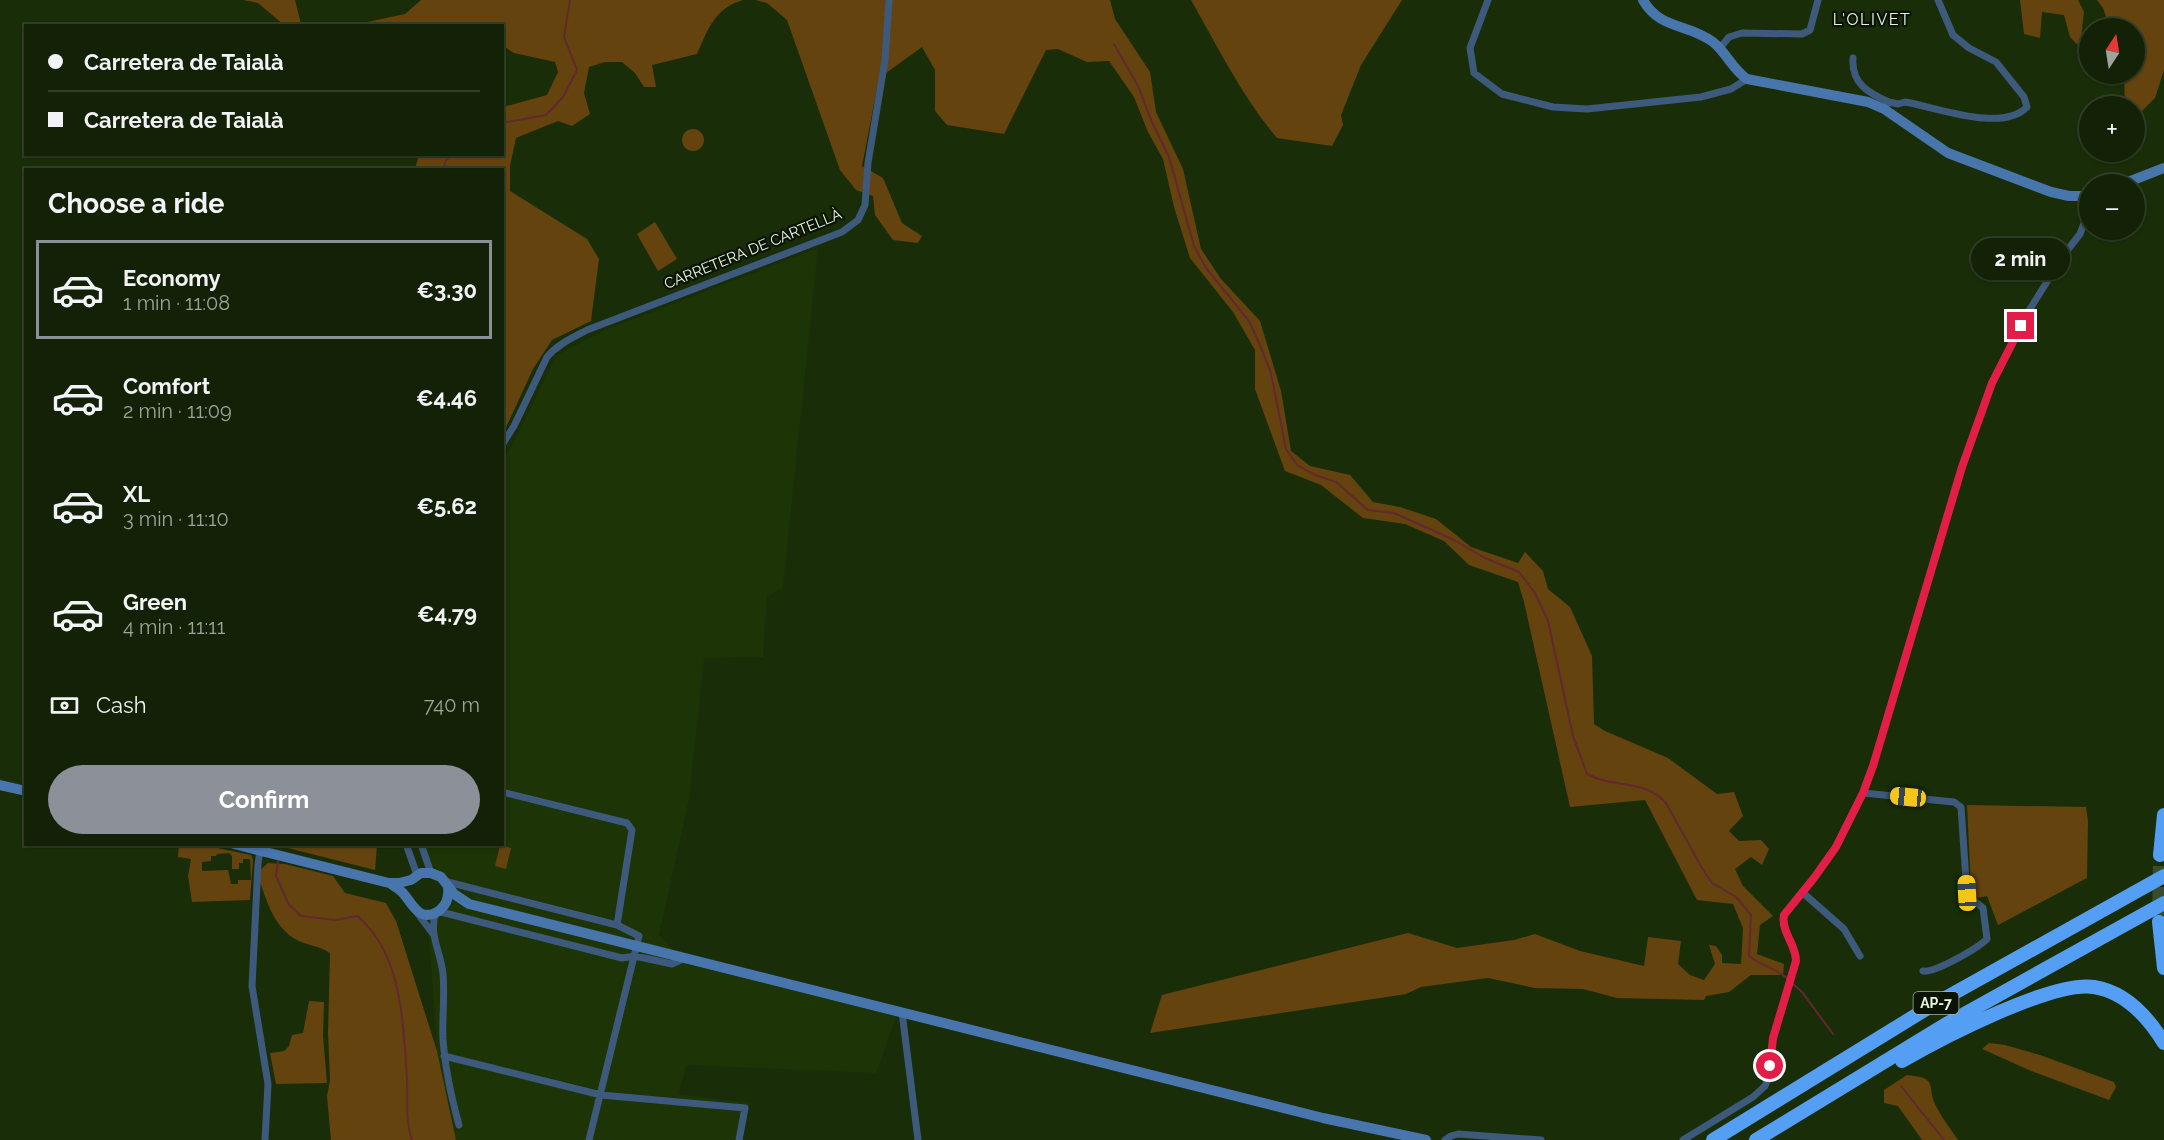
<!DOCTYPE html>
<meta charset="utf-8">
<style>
:root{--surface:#132206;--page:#202f14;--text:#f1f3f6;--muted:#9da49b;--line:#323f28;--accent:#8c9099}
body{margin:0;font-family:Raleway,sans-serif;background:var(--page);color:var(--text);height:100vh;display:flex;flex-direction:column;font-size:22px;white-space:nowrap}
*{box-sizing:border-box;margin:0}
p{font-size:20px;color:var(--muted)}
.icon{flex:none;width:33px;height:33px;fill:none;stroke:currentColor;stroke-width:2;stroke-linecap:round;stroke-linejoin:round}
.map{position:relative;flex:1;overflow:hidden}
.panel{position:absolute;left:24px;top:168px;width:480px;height:678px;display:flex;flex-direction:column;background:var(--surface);border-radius:0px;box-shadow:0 2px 4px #0004,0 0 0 2px var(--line)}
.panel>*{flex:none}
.guide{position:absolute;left:24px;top:24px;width:480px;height:132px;border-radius:0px;box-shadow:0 2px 4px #0004,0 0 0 2px var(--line);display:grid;align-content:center;height:132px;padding:0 24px;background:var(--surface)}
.needle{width:39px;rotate:12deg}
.tools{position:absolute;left:2079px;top:18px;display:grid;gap:12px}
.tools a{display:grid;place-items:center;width:66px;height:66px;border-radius:50%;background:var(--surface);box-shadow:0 2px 4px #0004,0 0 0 2px var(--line);font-size:30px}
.end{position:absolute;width:27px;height:27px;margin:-14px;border:8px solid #e11d48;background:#fff;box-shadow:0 0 0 3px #fff}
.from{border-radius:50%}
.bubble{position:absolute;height:42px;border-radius:21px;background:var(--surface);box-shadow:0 2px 4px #0004,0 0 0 2px var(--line);font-size:20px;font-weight:700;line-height:42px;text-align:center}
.car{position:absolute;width:18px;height:36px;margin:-18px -9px;border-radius:8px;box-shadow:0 0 4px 2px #0007;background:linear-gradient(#f5c518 24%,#345 0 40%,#f5c518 0 76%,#345 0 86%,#f5c518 0)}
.guide b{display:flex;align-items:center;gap:21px;height:57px;font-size:22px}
.guide b+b{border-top:2px solid var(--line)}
.guide i{width:15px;height:15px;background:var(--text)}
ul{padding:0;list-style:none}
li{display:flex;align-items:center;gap:18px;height:99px;margin:0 12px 9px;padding:0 12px;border:3px solid transparent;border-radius:0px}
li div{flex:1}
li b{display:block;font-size:22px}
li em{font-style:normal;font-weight:700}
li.current{border-color:var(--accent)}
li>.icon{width:54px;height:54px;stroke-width:1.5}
h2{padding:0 24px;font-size:27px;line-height:72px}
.pay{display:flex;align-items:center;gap:15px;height:66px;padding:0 24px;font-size:22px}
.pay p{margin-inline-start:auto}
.button{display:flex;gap:12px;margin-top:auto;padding:12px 24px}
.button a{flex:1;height:69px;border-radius:36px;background:var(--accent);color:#fff;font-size:24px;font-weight:700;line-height:69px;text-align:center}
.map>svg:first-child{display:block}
.built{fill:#1c3406}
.green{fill:#64430f;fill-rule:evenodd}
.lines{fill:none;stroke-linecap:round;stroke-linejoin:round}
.stream{stroke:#632830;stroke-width:2}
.highway-tunnel{stroke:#384c29;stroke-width:14;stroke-dasharray:14 7;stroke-linecap:butt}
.street{stroke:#3d5a7c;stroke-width:7}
.secondary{stroke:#4875ac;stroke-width:10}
.highway{stroke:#549ef3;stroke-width:14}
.route{stroke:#e11d48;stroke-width:8}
.labels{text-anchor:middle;stroke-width:4.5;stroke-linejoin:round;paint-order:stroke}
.shield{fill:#0a1305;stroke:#a6b39f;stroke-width:1.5}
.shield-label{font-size:14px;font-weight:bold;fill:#e9f7e1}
.street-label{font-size:15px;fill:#e9f7e1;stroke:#0a1305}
.neighbourhood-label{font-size:16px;letter-spacing:1.5px;fill:#e9f7e1;stroke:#0a1305}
</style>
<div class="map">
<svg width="2164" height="1140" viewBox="0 0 2164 1140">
<rect width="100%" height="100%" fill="#192e08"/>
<path class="built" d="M 818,248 L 783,587 L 767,597 L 763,657 L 704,658 L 689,799 L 659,935 L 686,964 L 897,1015 L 876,1073 L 686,1065 L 679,1094 L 750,1103 L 743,1140 L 456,1140 L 437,1051 L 428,919 L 443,903 L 446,875 L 433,866 L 425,845 L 502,844 L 503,460 L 515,440 L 547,373 L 559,354 L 605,330 Z"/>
<path class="green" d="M 243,0 L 295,0 L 301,24 L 284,25 L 258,3 Z
M 421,0 L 743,0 C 715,8 708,29 697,54 L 652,65 L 656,87 L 644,87 L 635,73 L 622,62 L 605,62 L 589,67 L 584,93 L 590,114 L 572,126 L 558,121 L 516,138 L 510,166 L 510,191 L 587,239 L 599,259 L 591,321 L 552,340 L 533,369 L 503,434 L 502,170 L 415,169 L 419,155 L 502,154 L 503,107 L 547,95 L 558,72 L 555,62 L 514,53 L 503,46 L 502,26 L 415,26 L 411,22 L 396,25 L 359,25 L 358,24 L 405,14 Z
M 755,0 L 1110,0 L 1115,19 L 1150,72 L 1156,112 L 1183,169 L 1201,249 L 1221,279 L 1260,321 L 1281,391 L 1291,451 L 1310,466 L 1350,475 L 1373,502 L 1400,507 L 1436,519 L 1471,547 L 1518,563 L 1525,552 L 1543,571 L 1548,589 L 1570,607 L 1592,656 L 1594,724 L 1605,731 L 1668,758 L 1717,794 L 1734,792 L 1743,816 L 1729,831 L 1739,841 L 1761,840 L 1769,849 L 1762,865 L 1751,857 L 1735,869 L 1743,886 L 1773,916 L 1760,925 L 1757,954 L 1784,964 L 1783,975 L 1751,975 L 1729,992 L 1706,996 L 1704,1000 L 1617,998 L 1583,989 L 1535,988 L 1488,978 L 1421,987 L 1406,994 L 1150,1033 L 1162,995 L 1408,933 L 1457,948 L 1514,940 L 1535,934 L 1580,951 L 1644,966 L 1648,937 L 1681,941 L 1678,964 L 1690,975 L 1704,980 L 1715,964 L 1709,945 L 1716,946 L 1722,955 L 1722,963 L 1741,964 L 1743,928 L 1733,904 L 1697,900 L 1645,800 L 1570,807 L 1524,602 L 1518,582 L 1469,565 L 1444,541 L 1405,524 L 1363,518 L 1321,485 L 1285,471 L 1255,389 L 1255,350 L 1233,312 L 1190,258 L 1174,207 L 1163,159 L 1148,132 L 1134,97 L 1109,61 L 1087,62 L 1058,49 L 1046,50 L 1004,134 L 947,125 L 935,111 L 935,70 L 922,47 L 879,78 L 862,166 L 883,178 L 902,223 L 922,236 L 918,243 L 893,240 L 875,215 L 873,196 L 856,190 L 840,170 L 787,20 L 767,3 Z
M 1191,0 L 1402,0 L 1361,65 L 1341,115 L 1343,125 L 1332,146 L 1277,138 C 1242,97 1218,47 1191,0 Z
M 2020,0 L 2078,0 L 2084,12 L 2080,47 L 2070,37 L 2064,15 L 2042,12 L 2040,38 L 2024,34 Z
M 2097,0 L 2164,0 L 2164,70 L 2155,98 L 2135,118 L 2134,106 L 2125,106 L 2124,74 L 2134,74 L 2134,28 L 2110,28 L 2103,8 Z
M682 140a11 11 0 1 1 22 0a11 11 0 1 1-22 0Z
M 655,222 L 677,259 L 658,271 L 637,234 Z
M 1967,805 L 2086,807 L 2088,821 L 2087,878 L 1998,925 L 1987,896 L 1977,898 L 1971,889 Z
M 179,844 L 203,845 L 251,855 L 253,860 L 250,900 L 192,902 L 188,876 L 191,859 L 178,857 ZM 229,853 L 232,856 L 232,869 L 239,869 L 239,863 L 243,863 L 243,859 L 250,859 L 251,880 L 238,880 L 238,884 L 231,884 L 228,870 L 202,871 L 202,862 L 211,861 L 211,856 L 216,856 L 217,854 Z
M 276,845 L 374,845 L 377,846 L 375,870 Z
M 500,845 L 511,848 L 506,869 L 495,866 Z
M 268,863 L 285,864 L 333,876 L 345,893 L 386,903 L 396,921 L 437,1051 L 456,1140 L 331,1140 L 327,1096 L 330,1080 L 328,1033 L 330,953 C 320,946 310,946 299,941 C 273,929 266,898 257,873 Z
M 309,1001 L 324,1002 L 323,1036 L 327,1083 L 276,1084 L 270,1053 L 284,1051 L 289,1046 L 292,1035 L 303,1033 Z
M 1989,1043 L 2005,1045 L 2040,1055 L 2114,1082 L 2116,1087 L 2109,1100 L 2029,1070 L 1982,1049 Z
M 1907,1075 C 1941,1078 1925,1087 1937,1108 C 1943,1119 1951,1130 1958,1140 L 1922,1140 L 1898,1106 L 1884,1103 L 1884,1090 Z"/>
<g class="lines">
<path class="stream" d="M 1114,44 L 1139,88 L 1151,120 L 1169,157 L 1194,246 L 1206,268 L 1249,321 L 1260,345 L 1271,373 L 1286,449 L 1297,465 L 1315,475 L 1336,482 L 1368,510 L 1394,513 L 1454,540 L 1485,558 L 1519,572 L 1535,593 L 1548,621 L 1573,736 L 1587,774 C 1615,789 1643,778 1666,803 L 1702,868 L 1712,883 L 1736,897 L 1751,915 L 1749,956 C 1761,966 1776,968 1788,979
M 502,123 L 546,115 L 563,97 L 577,70 L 564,37 L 570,0
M 444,170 L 445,162 L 451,154
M 278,861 L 276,876 L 289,905 L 301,916 L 336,920 L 358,916 C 364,922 371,929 376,937 C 403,976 404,1035 407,1080 C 408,1101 405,1121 412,1140
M 1792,983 L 1802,992 L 1833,1034
M 1901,1086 L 1944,1140"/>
<path class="highway-tunnel" d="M 2159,922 L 2160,855"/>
<path class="street" d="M 1488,0 L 1470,48 L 1474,73 L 1502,94 L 1553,107 L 1587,109 L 1701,97 L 1731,89 L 1747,79
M 1720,48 L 1729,37 L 1742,33 L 1802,34 L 1810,30 L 1818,0
M 1853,58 C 1851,83 1868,93 1889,102
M 1884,109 L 1889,102 L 1898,104 L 1905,102 C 1936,107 2002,133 2027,107 L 2024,97 L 1996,62 L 1969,48 L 1953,35 L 1938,0
M 502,445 L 514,426 L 547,357 C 558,344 572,338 587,330 L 842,232 L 858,220 L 865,205 L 868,163 L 885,60 L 889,0
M 502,792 L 627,823 L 632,830 L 617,925
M 1863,793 L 1954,802 L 1961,807 L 1967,895 L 1983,908 L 1987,939 C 1978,948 1935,973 1923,971
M 406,844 L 417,875
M 421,844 L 431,873
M 260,851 L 258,864 L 252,986 L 268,1084 L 265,1140
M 444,881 L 617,925 L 639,936 L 589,1140
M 1802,892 L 1844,929 L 1860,956
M 437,911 L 622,958 L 635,956 L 672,964 L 685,958
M 436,912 C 428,934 441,952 443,974 C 445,996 442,1017 443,1039 C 445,1068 451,1096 459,1125
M 418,914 L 433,934
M 902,1012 L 918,1140
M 444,1056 L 601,1095 L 745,1108 L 739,1140
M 1445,1140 L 1451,1136 L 1458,1134 L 1541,1140
M 1683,1140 L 1753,1097 L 1765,1086 L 1769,1077 L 1773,1039 L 1796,961 C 1796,944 1780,932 1784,915 L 1814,878 L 1836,847 L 1863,793 L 1873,766 L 1962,467 L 1992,383 L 2030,309 L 2063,256 L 2080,234 L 2086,218 L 2084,196"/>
<path class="secondary" d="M 1643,0 C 1660,30 1688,23 1713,42 C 1726,52 1733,70 1747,79 L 1868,102 L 1884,109 L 1948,153 L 2051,192 L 2069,196 L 2090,196
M 2123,184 L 2164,168
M 0,785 L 26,791
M 234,844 L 389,883 L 399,883 L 411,880 L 421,873 L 431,873 L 441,877 L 454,894 L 469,904 L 1323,1118 L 1426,1140
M 390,883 C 393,886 398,888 402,892 C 412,902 419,925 440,910 C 447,904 449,896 448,888"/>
<path class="highway" d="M 2160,855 L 2164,815
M 2159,922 L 2164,968
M 1902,1061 C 1940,1039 2053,980 2094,987 C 2126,992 2148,1017 2164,1043
M 1713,1140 L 1931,1006 L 2164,876
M 1756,1140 L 1948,1023 L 2164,903"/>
</g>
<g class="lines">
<path class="route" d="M 1770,1066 L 1773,1038 L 1796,961 C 1796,944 1781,932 1784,915 L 1814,878 L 1836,847 L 1863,793 L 1873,766 L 1962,467 L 1992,383 L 2021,326"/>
</g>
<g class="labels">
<rect class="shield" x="1913.5" y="992" width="45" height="22" rx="4.5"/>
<g class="shield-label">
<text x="1936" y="1008">AP-7</text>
</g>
<g class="street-label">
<text transform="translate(753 249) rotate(-22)" y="5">CARRETERA DE CARTELLÀ</text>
</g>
<g class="neighbourhood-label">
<text x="1872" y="25">L'OLIVET</text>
</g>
</g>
</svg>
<div class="tools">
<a><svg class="needle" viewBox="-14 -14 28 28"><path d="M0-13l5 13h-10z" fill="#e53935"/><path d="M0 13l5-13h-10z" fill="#9da49b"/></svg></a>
<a>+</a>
<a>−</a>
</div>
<i class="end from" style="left:1770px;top:1066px"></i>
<i class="end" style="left:2021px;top:326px"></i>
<div class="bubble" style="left:1971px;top:238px;width:99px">2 min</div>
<i class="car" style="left:1908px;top:797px;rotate:276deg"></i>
<i class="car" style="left:1967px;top:893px;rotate:357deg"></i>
<div class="guide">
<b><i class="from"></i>Carretera de Taialà</b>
<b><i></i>Carretera de Taialà</b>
</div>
<section class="panel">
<h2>Choose a ride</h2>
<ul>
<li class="current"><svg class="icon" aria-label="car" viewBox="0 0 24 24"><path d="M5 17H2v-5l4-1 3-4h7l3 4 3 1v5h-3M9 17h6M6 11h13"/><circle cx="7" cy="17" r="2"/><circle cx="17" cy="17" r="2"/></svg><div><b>Economy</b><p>1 min · 11:08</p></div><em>€3.30</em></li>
<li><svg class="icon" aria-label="car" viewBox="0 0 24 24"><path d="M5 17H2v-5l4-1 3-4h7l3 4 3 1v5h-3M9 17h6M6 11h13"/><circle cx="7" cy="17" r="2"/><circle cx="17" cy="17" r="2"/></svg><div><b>Comfort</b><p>2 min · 11:09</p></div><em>€4.46</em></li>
<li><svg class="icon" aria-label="car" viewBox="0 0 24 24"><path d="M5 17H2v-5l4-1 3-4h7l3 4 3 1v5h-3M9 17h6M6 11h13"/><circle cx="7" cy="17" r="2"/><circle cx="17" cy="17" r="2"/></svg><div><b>XL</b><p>3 min · 11:10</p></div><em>€5.62</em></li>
<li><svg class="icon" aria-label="car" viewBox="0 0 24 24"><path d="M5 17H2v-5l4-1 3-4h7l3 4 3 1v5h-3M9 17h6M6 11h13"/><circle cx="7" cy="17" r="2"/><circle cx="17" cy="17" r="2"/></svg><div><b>Green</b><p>4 min · 11:11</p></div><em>€4.79</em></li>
</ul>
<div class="pay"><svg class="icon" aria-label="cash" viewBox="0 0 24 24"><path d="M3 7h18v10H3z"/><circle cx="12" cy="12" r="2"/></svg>Cash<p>740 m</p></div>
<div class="button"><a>Confirm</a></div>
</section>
</div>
